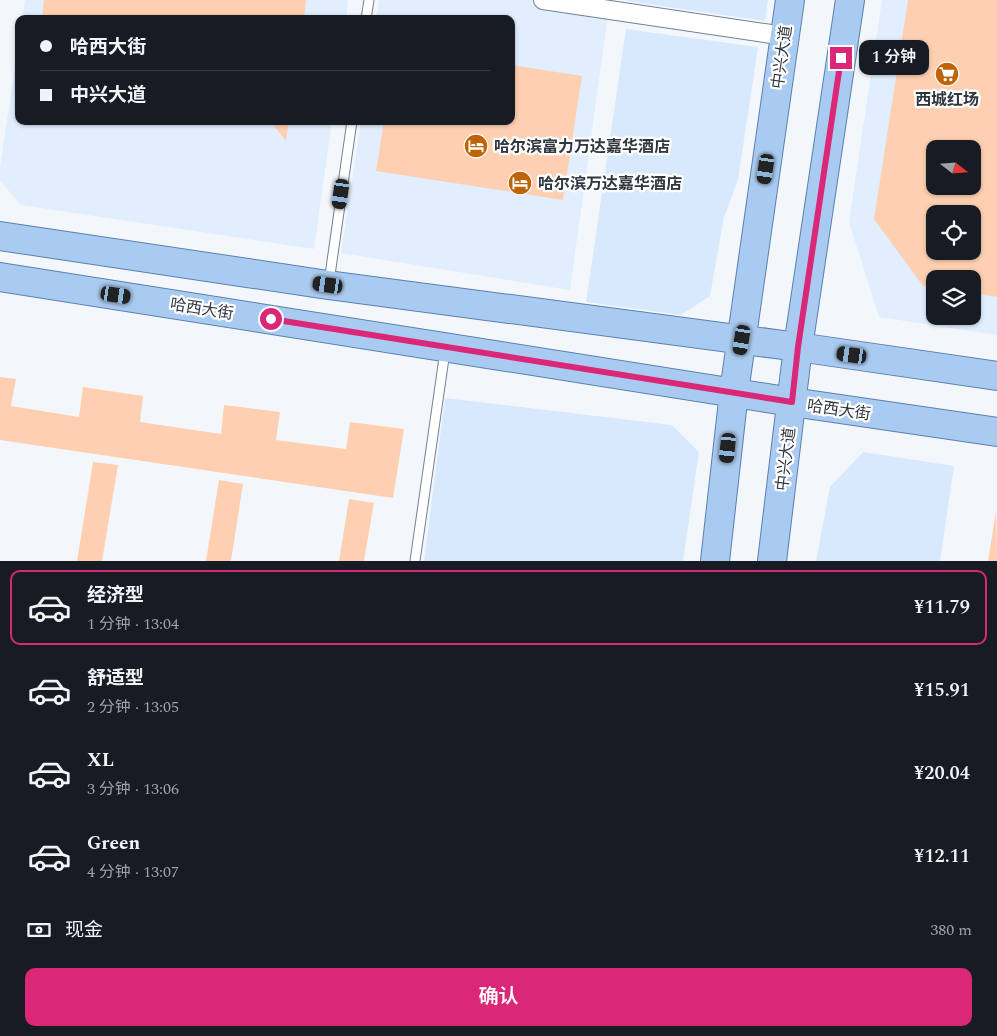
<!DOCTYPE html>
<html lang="zh">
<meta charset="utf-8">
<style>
:root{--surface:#171b24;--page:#242831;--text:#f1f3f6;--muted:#9ea1a6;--line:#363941;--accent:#db2777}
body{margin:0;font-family:Spectral,"Noto Sans SC",serif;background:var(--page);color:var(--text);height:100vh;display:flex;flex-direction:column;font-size:19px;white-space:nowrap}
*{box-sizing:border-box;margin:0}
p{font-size:16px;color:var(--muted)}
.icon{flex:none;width:28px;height:28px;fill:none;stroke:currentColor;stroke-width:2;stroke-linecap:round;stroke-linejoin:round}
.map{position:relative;height:561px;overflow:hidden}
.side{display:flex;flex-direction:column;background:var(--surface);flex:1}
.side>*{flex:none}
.guide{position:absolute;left:15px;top:15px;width:500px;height:110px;border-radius:10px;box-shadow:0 1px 4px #0004;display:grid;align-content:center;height:110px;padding:0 25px;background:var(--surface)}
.needle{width:32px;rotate:107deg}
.buttons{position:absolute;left:926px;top:140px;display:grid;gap:10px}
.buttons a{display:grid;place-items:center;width:55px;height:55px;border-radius:10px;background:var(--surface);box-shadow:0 1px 4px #0004;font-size:25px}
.end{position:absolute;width:22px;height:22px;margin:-11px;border:6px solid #db2777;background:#fff;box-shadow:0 0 0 2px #fff}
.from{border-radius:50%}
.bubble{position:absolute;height:35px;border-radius:10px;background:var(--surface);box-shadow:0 1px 4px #0004;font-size:16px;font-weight:600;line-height:35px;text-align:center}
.car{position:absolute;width:15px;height:30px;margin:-15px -8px;border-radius:6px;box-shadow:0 0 4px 1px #0007;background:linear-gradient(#222 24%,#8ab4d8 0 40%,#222 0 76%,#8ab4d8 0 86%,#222 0)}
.guide b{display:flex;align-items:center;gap:18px;height:48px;font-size:19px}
.guide b+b{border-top:1px solid var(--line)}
.guide i{width:12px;height:12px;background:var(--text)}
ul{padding:9px 0 0;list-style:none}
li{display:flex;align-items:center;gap:15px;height:75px;margin:0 10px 8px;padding:0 15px;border:2px solid transparent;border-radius:10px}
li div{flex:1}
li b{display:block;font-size:19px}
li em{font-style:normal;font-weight:600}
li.selected{border-color:var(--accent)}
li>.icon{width:45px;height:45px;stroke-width:1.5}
.pay{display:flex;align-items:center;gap:12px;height:55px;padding:0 25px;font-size:19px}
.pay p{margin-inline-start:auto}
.action{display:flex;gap:10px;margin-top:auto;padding:10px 25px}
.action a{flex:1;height:58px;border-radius:10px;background:var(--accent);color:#fff;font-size:20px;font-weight:600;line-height:58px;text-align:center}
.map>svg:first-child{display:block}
.built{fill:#e0eefe;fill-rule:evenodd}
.green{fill:#d9e9fd}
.building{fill:#fed0b1;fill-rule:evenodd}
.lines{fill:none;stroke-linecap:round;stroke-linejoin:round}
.service-casing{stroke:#718194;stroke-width:11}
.minor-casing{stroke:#718194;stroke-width:20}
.primary-casing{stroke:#5a80ad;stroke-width:30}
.service{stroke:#fff;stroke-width:9}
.minor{stroke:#fff;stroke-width:18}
.primary{stroke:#aacbf1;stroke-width:28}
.route{stroke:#db2777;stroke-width:6}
.labels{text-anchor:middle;stroke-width:4.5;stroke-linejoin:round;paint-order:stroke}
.street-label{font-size:16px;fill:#30373f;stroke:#fff}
.poi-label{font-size:16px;font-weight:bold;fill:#30373f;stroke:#fff;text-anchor:start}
</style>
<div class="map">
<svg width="997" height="561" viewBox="0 0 997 561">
<rect width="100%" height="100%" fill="#f3f7fb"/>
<path class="built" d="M 25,0 L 348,0 L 346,19 L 22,19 Z
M 379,0 L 610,0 L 570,290 L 341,253 L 361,121 L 511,121 L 511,19 L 376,19 Z
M 882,0 L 997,0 L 997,335 L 879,317 L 849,222 ZM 935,149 L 972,149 L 972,186 L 935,186 ZM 935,214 L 972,214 L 972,251 L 935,251 ZM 935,279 L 972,279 L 972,316 L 935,316 Z
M 19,40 L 19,121 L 332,121 L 314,249 L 21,205 L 0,181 L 0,167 Z"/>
<path class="green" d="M 628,0 L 768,0 L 765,21 L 627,1 Z
M 626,29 L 758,47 L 738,180 L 724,217 L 710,296 L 681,315 L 586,302 Z
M 445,398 L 672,425 L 699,452 L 683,561 L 424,561 Z
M 863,452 L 954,466 L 940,561 L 816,561 L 830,487 Z"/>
<path class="building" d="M 44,0 L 306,0 L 304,19 L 42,19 Z
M 908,0 L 997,0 L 997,297 L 972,293 L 972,279 L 935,279 L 935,288 L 923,286 L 874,219 ZM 935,149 L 972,149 L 972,186 L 935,186 ZM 935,214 L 972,214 L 972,251 L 935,251 Z
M 511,65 L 582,76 L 563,200 L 376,171 L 384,121 L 511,121 Z
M 270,121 L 289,121 L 286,141 Z
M 0,377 L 16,379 L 11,406 L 79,417 L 83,387 L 143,396 L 140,422 L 221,434 L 224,405 L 280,412 L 276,440 L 346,449 L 350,422 L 404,429 L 393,498 L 0,440 Z
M 93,462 L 118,465 L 102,561 L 77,561 Z
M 219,480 L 243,484 L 231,561 L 206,561 Z
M 349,499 L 374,503 L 364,561 L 339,561 Z
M 996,511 L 997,561 L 988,561 Z"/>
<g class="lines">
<g class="service-casing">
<path id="service" d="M 366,19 L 369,0
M 329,282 L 352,121
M 415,561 L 445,351"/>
</g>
<g class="minor-casing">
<path id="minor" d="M 543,0 L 784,36"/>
</g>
<g class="primary-casing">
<path id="primary" d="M 0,236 L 328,285 L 798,347 L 997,376
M 0,277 L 792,402 L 997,432
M 715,561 L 734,392 L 790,0
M 772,561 L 798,347 L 850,0"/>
</g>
<use href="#service" class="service"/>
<use href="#minor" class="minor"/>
<use href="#primary" class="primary"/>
</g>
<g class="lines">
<path class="route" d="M 271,319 L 792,402 L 798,347 L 841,58"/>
</g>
<defs>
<g id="supermarket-disc" transform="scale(1.25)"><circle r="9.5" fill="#be6407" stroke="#fff"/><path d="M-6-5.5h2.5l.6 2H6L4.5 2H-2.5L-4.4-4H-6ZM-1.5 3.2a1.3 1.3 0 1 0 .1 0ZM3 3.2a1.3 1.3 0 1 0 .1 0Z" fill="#fff"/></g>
<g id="hotel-disc" transform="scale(1.25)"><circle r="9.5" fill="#be6407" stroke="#fff"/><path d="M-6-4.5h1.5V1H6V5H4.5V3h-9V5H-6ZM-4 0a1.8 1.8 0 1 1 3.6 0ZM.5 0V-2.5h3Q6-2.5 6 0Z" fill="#fff"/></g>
</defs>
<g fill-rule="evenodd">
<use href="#supermarket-disc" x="947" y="74"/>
<use href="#hotel-disc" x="476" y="146"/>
<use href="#hotel-disc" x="520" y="183"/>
</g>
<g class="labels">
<g class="street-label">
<text transform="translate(781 57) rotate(-82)" y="6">中兴大道</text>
<text transform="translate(202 308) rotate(9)" y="6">哈西大街</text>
<text transform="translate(839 409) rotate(8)" y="6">哈西大街</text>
<text transform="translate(785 459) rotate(-83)" y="6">中兴大道</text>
</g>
<g class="poi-label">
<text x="947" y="105" text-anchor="middle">西城红场</text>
<text x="494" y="152">哈尔滨富力万达嘉华酒店</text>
<text x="538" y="189">哈尔滨万达嘉华酒店</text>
</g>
</g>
</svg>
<div class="buttons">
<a><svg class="needle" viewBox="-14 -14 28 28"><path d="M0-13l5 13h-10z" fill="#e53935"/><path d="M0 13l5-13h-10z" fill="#9ea1a6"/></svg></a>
<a><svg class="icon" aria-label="locate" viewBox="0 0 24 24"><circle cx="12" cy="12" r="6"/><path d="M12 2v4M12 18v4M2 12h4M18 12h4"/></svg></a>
<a><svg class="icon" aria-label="layers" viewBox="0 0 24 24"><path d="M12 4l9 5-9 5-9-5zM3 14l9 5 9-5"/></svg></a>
</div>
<i class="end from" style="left:271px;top:319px"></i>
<i class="end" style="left:841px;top:58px"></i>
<div class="bubble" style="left:859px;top:40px;width:70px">1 分钟</div>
<i class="car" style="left:766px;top:169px;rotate:188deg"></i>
<i class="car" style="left:341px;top:194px;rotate:188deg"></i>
<i class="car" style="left:328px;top:285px;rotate:278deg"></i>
<i class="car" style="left:116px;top:295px;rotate:99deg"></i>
<i class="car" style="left:742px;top:340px;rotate:189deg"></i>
<i class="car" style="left:852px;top:355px;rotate:278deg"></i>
<i class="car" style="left:728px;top:448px;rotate:186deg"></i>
<div class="guide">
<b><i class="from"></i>哈西大街</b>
<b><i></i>中兴大道</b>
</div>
</div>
<section class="side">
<ul>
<li class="selected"><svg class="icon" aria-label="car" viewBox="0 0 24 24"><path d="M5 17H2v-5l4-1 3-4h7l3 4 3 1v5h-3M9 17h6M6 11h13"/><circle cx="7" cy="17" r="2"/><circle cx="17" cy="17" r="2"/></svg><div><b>经济型</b><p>1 分钟 · 13:04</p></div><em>¥11.79</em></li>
<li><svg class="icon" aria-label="car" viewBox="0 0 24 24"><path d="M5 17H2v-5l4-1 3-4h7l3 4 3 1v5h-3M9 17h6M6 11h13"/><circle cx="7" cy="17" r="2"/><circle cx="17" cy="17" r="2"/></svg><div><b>舒适型</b><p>2 分钟 · 13:05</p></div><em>¥15.91</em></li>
<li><svg class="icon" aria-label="car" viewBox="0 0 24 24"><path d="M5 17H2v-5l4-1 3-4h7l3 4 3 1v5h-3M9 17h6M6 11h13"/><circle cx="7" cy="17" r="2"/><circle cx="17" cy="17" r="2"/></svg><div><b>XL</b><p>3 分钟 · 13:06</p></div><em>¥20.04</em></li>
<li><svg class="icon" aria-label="car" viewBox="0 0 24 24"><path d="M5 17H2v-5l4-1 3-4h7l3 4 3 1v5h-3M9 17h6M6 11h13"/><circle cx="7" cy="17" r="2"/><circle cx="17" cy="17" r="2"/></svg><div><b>Green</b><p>4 分钟 · 13:07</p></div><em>¥12.11</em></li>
</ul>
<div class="pay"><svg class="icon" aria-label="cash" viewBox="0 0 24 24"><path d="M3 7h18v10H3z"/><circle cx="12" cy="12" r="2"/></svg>现金<p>380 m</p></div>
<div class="action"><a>确认</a></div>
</section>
